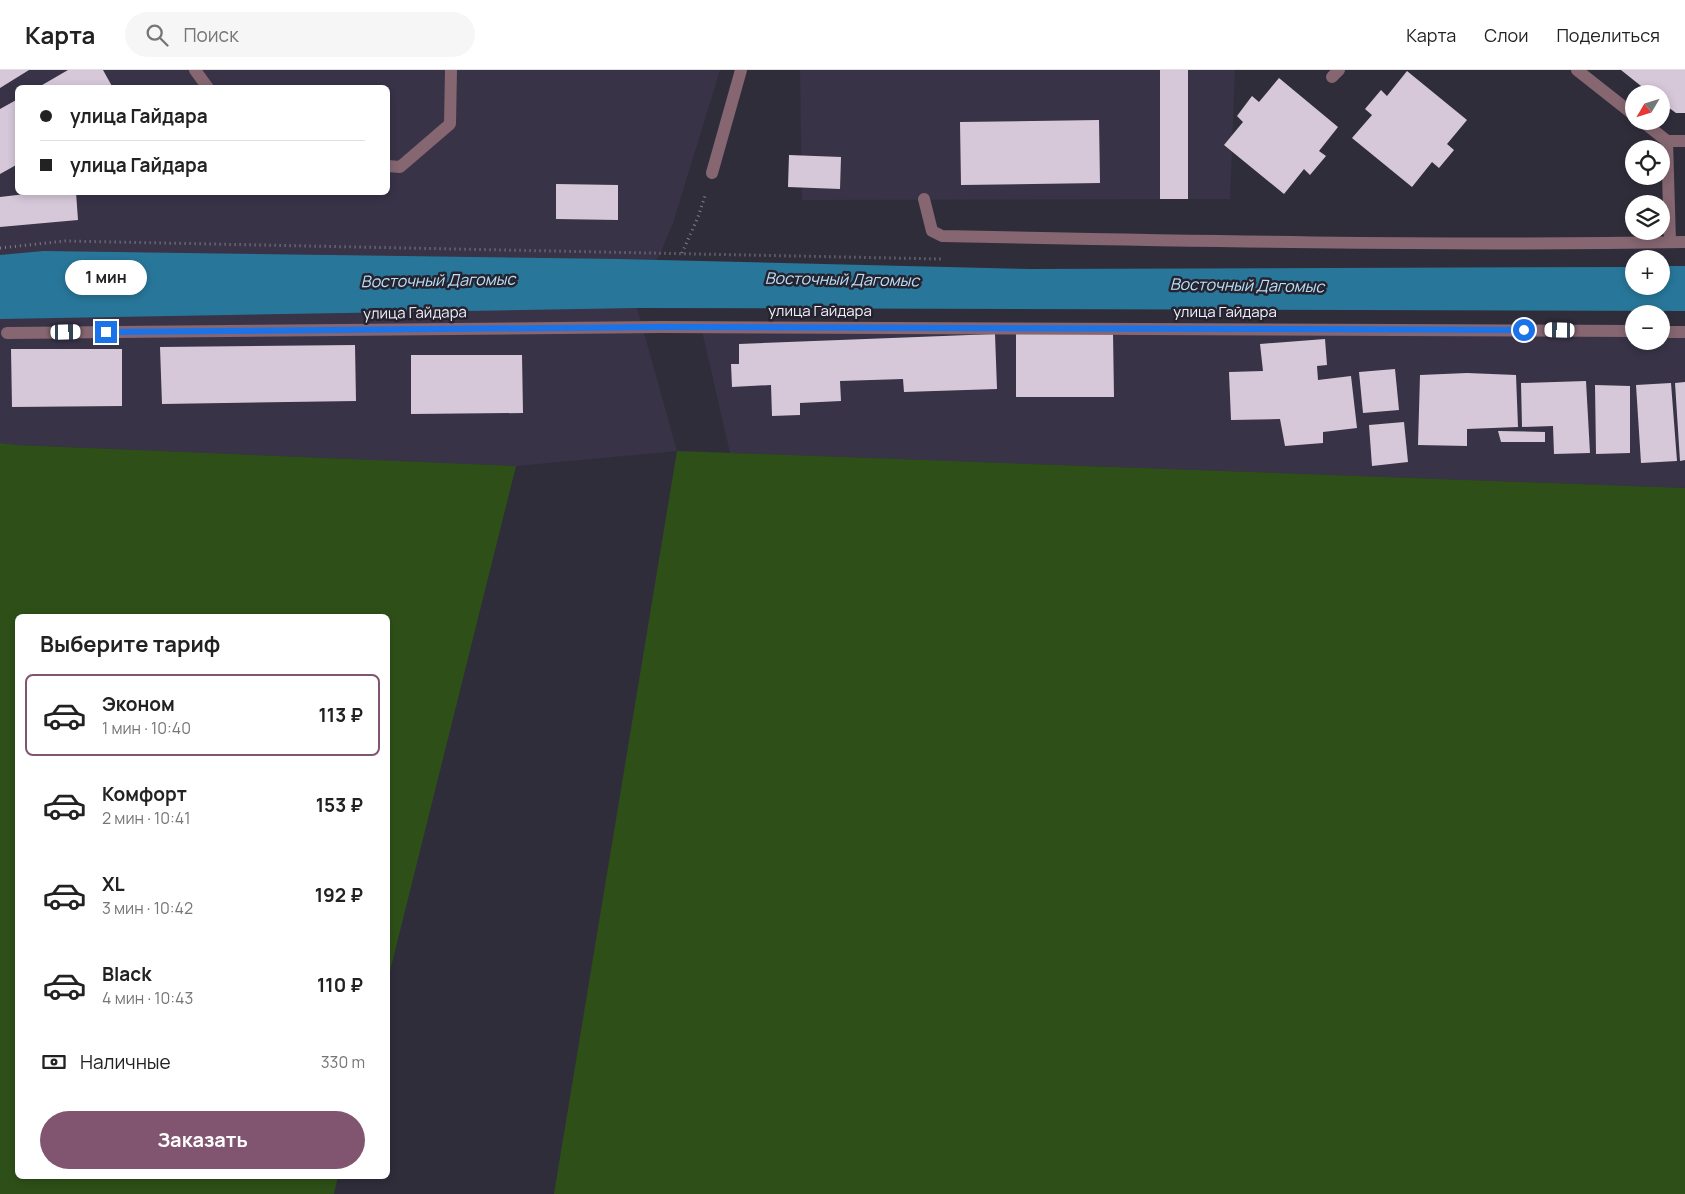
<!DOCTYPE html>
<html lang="ru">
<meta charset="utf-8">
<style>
:root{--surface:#fff;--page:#f6f6f6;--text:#222;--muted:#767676;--line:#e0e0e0;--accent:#815470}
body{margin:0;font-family:Manrope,sans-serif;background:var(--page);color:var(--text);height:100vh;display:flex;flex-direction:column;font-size:19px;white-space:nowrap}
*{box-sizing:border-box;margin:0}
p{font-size:16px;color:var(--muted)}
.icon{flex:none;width:28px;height:28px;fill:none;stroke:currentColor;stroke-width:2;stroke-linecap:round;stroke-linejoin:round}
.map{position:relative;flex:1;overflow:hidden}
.sheet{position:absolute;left:15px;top:544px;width:375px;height:565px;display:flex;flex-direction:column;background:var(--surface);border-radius:8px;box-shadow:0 2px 8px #0003}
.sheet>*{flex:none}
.banner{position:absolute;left:15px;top:15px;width:375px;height:110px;border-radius:8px;box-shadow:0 2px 8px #0003;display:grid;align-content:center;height:110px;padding:0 25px;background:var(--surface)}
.needle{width:32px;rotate:232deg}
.buttons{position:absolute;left:1625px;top:15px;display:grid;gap:10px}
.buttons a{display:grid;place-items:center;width:45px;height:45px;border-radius:50%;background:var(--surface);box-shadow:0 2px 8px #0003;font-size:25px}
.end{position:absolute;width:22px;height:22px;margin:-11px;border:6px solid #1a73e8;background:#fff;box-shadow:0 0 0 2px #fff}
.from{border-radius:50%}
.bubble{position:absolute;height:35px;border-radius:18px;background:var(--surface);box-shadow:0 2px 8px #0003;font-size:16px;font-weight:700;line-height:35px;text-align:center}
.car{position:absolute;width:15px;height:30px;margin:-15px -8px;border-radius:6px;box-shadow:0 0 4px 1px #0007;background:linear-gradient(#fff 24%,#345 0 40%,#fff 0 76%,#345 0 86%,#fff 0)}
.banner b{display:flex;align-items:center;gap:18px;height:48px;font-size:19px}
.banner b+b{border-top:1px solid var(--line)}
.banner i{width:12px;height:12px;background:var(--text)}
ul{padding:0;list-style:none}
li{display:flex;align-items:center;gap:15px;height:82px;margin:0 10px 8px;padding:0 15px;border:2px solid transparent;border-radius:8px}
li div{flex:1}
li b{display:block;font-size:19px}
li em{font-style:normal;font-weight:700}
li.active{border-color:var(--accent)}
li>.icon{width:45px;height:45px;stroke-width:1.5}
h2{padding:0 25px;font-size:22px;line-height:60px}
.pay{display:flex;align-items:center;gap:12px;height:55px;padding:0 25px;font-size:19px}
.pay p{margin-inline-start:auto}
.primary-button{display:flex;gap:10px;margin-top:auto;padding:10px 25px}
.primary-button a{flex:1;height:58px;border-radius:30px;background:var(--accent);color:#fff;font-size:20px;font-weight:700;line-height:58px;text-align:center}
header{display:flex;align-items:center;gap:30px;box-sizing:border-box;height:70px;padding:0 25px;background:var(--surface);border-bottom:1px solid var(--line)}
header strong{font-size:24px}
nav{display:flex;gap:28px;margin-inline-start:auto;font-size:18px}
.search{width:350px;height:45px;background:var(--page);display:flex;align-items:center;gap:12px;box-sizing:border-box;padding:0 18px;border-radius:28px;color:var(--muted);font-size:19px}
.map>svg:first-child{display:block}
.built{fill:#383347;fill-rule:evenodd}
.green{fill:#2e5018}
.water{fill:#28779a}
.building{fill:#d6c8d9}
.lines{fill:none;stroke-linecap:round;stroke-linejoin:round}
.path{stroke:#817f8b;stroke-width:3;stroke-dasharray:1 4;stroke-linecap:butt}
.minor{stroke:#856671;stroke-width:12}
.route{stroke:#1a73e8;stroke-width:6}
.labels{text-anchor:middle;stroke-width:5;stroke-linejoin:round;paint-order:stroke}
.street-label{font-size:15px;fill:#f3f1fa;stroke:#262331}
.water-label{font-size:16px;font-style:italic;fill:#bae0f5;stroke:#262331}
</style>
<header>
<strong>Карта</strong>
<div class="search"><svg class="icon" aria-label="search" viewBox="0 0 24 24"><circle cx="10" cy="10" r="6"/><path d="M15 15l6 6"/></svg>Поиск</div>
<nav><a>Карта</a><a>Слои</a><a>Поделиться</a></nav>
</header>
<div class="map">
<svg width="1685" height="1124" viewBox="0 0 1685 1124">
<rect width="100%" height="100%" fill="#302d3b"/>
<path class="built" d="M 0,0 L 720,0 L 673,153 L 637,238 L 677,381 L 516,396 L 17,375 L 0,373 ZM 18,18 L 388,18 L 388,122 L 18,122 Z
M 800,0 L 1235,0 L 1230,129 L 802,130 Z
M 700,252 L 1634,262 L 1634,271 L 1661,271 L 1661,262 L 1685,262 L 1685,418 L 730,383 Z"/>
<path class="green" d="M 0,373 L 17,375 L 516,396 L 388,909 L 388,546 L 18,546 L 18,1106 L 338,1106 L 334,1124 L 0,1124 Z
M 677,381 L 1685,418 L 1685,1124 L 554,1124 Z"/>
<path class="water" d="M 43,181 L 618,189 L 1031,199 L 1634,197 L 1634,216 L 1661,216 L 1661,196 L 1685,196 L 1685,241 L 637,238 L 0,249 L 0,185 Z"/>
<path class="building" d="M 0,0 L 29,0 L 0,18 Z
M 68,0 L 103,0 L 113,18 L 37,18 Z
M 1160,0 L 1188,0 L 1188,129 L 1160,129 Z
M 1621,0 L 1685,0 L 1685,43 L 1676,43 L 1661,32 L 1661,24 L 1651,24 Z
M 1407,1 L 1467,50 L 1447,74 L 1454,80 L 1439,98 L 1432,92 L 1412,117 L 1352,68 L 1372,45 L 1365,39 L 1381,20 L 1387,26 Z
M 1279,8 L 1338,57 L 1319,81 L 1326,86 L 1310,105 L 1304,99 L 1284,124 L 1224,75 L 1243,52 L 1237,46 L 1252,26 L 1259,32 Z
M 18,29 L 18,94 L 0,104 L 0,39 Z
M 1099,50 L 1100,113 L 961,115 L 960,52 Z
M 789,85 L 841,87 L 840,119 L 788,117 Z
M 556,114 L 618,115 L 618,150 L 556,149 Z
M 43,122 L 76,122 L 78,150 L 0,157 L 0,127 Z
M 1016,262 L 1113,262 L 1114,327 L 1016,327 Z
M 995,264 L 997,319 L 904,322 L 903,309 L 840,311 L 841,331 L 800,333 L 800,345 L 772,346 L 771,315 L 732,317 L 731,294 L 739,294 L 739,274 Z
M 1325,269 L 1327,295 L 1317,296 L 1318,310 L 1351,306 L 1357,358 L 1323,362 L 1323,373 L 1285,376 L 1280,349 L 1231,350 L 1229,302 L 1263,301 L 1260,274 Z
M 355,275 L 356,331 L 162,334 L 160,277 Z
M 11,279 L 122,279 L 122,336 L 12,337 Z
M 411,285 L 522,285 L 523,343 L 411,344 Z
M 1395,299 L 1399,340 L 1363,343 L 1359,302 Z
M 1467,303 L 1516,305 L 1518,357 L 1467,359 L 1467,376 L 1418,375 L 1420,305 Z
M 1586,311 L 1590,383 L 1554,384 L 1553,356 L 1522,357 L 1521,313 Z
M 1685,312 L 1685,390 L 1680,391 L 1675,313 Z
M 1671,313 L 1677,391 L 1641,393 L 1636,315 Z
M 1595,315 L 1630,316 L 1630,383 L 1596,384 Z
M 1404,352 L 1408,392 L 1372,396 L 1369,355 Z
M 1498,361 L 1545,362 L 1545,372 L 1501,372 Z"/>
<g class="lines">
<path class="path" d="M 0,178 L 65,171 L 941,189
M 682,183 L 698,147 L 706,123"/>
<path class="minor" d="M 195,0 L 208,18
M 1577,0 L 1634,45
M 1332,7 L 1339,0
M 1642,51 L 1667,71 L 1685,71
M 1667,71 L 1670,172
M 388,96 L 400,97 L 450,54 L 451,0
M 712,103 L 741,0
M 924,129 L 932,161 L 942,166 C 1189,171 1437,176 1685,172
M 1661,262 L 1685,262
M 7,263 L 661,257 L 1634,261"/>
</g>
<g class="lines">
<path class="route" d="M 106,262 L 661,257 L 1524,260"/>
</g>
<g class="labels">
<g class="street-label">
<text x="820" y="246">улица Гайдара</text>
<text x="1225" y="247">улица Гайдара</text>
<text transform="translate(415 243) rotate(-1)" y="5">улица Гайдара</text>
</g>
<g class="water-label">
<text transform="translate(842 209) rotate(1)" y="6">Восточный Дагомыс</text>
<text transform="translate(438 210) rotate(-1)" y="6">Восточный Дагомыс</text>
<text transform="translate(1247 215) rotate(1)" y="6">Восточный Дагомыс</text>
</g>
</g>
</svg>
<div class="buttons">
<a><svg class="needle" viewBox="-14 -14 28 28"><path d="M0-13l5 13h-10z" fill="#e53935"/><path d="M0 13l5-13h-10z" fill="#767676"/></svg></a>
<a><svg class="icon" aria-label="locate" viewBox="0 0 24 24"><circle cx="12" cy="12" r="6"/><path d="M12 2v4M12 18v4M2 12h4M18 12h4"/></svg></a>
<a><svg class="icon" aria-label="layers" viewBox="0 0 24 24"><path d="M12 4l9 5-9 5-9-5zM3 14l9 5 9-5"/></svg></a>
<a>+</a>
<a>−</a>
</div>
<i class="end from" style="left:1524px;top:260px"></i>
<i class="end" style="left:106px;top:262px"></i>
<div class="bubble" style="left:65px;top:190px;width:82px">1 мин</div>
<i class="car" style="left:1560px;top:260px;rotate:271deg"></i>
<i class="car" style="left:66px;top:262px;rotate:89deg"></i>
<div class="banner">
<b><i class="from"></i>улица Гайдара</b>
<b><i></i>улица Гайдара</b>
</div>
<section class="sheet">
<h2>Выберите тариф</h2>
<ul>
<li class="active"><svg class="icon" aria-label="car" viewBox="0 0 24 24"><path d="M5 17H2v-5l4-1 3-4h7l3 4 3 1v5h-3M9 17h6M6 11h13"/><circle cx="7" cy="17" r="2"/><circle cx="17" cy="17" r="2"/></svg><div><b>Эконом</b><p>1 мин · 10:40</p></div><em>113 ₽</em></li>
<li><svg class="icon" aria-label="car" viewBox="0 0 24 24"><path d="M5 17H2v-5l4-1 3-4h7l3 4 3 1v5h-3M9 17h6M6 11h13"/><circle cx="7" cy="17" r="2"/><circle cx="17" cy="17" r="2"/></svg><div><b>Комфорт</b><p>2 мин · 10:41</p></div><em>153 ₽</em></li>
<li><svg class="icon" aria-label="car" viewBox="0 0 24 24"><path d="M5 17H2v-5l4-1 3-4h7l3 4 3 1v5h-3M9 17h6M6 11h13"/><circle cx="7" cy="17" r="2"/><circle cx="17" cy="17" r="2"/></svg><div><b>XL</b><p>3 мин · 10:42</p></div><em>192 ₽</em></li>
<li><svg class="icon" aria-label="car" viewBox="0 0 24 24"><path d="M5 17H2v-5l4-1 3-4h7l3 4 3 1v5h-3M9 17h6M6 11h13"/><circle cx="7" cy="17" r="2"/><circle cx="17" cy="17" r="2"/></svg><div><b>Black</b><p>4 мин · 10:43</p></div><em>110 ₽</em></li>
</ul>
<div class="pay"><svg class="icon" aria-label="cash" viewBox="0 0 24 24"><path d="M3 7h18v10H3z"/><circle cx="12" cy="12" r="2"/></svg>Наличные<p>330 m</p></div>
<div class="primary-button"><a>Заказать</a></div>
</section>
</div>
